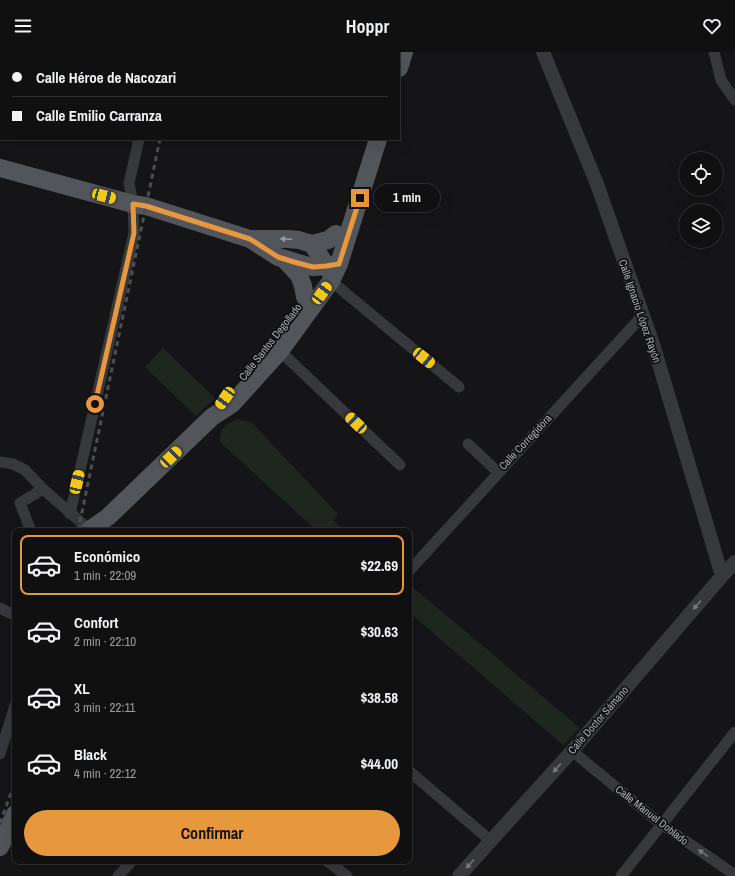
<!DOCTYPE html>
<html lang="es">
<meta charset="utf-8">
<style>
:root{--surface:#101011;--page:#1e1e1f;--text:#f1f3f6;--muted:#9c9d9f;--line:#303031;--accent:#e7973d}
body{margin:0;font-family:"Archivo Narrow",sans-serif;background:var(--page);color:var(--text);height:100vh;display:flex;flex-direction:column;font-size:15px;white-space:nowrap}
*{box-sizing:border-box;margin:0}
p{font-size:13px;color:var(--muted)}
.icon{flex:none;width:22px;height:22px;fill:none;stroke:currentColor;stroke-width:2;stroke-linecap:round;stroke-linejoin:round}
.map{position:relative;flex:1;overflow:hidden}
.details{position:absolute;left:12px;top:476px;width:400px;height:336px;display:flex;flex-direction:column;background:var(--surface);border-radius:8px;box-shadow:0 4px 16px #0002,0 0 0 1px var(--line)}
.details>*{flex:none}
.guide{position:absolute;left:0px;top:0px;width:400px;height:88px;box-shadow:0 4px 16px #0002,0 0 0 1px var(--line);display:grid;align-content:center;height:88px;padding:0 12px;background:var(--surface)}
.fabs{position:absolute;left:679px;top:100px;display:grid;gap:8px}
.fabs a{display:grid;place-items:center;width:44px;height:44px;border-radius:50%;background:var(--surface);box-shadow:0 4px 16px #0002,0 0 0 1px var(--line);font-size:20px}
.end{position:absolute;width:18px;height:18px;margin:-9px;border:5px solid #e7973d;background:#111;box-shadow:0 0 0 2px #111}
.from{border-radius:50%}
.bubble{position:absolute;height:28px;border-radius:14px;background:var(--surface);box-shadow:0 4px 16px #0002,0 0 0 1px var(--line);font-size:13px;font-weight:700;line-height:28px;text-align:center}
.car{position:absolute;width:12px;height:24px;margin:-12px -6px;border-radius:5px;box-shadow:0 0 3px 1px #0007;background:linear-gradient(#f5c518 24%,#345 0 40%,#f5c518 0 76%,#345 0 86%,#f5c518 0)}
.guide b{display:flex;align-items:center;gap:14px;height:38px;font-size:15px}
.guide b+b{border-top:1px solid var(--line)}
.guide i{width:10px;height:10px;background:var(--text)}
ul{padding:7px 0 0;list-style:none}
li{display:flex;align-items:center;gap:12px;height:60px;margin:0 8px 6px;padding:0 4px;border:2px solid transparent;border-radius:8px}
li div{flex:1}
li b{display:block;font-size:15px}
li em{font-style:normal;font-weight:700}
li.current{border-color:var(--accent)}
li>.icon{width:36px;height:36px;stroke-width:1.5}
.action{display:flex;gap:8px;margin-top:auto;padding:8px 12px}
.action a{flex:1;height:46px;border-radius:24px;background:var(--accent);color:#111;font-size:16px;font-weight:700;line-height:46px;text-align:center}
header{display:flex;justify-content:space-between;align-items:center;height:52px;padding:0 12px;background:var(--surface);font-size:18px;font-weight:700}
.map>svg:first-child{display:block}
.pitch{fill:#1f2620}
.water{fill:url(#water-waves)}
.lines{fill:none;stroke-linecap:round;stroke-linejoin:round}
.service{stroke:#36383b;stroke-width:5.5}
.minor{stroke:#36383b;stroke-width:11}
.tertiary{stroke:#36383b;stroke-width:14}
.primary{stroke:#52555a;stroke-width:18}
.rail{stroke:#4b4e52;stroke-width:3;stroke-dasharray:5 4;stroke-linecap:butt}
.oneway{fill:#979ca4}
.oneway2{fill:#75797f}
.route{stroke:#e7973d;stroke-width:5}
.labels{text-anchor:middle;stroke-width:3.5;stroke-linejoin:round;paint-order:stroke}
.street-label{font-size:11px;fill:#a8aeb6;stroke:#101012}
</style>
<header><svg class="icon" aria-label="menu" viewBox="0 0 24 24"><path d="M4 6h16M4 12h16M4 18h16"/></svg>Hoppr<svg class="icon" aria-label="heart" viewBox="0 0 24 24"><path d="M12 20l-8-8c-3-5 5-10 8-4 3-6 11-1 8 4z"/></svg></header>
<div class="map">
<svg width="735" height="824" viewBox="0 0 735 824">
<defs>
<pattern id="water-waves" width="16" height="10" patternUnits="userSpaceOnUse"><rect width="16" height="10" fill="#2e373c"/><path d="M0 5q4-4 8 0t8 0" fill="none" stroke="#495156"/></pattern>
</defs>
<rect width="100%" height="100%" fill="#151517"/>
<path class="pitch" d="M 163,296 L 215,346 L 196,364 L 145,315 Z
M 238,367 L 252,371 L 338,462 L 333,468 L 346,479 L 317,479 L 220,390 C 221,374 224,374 238,367 Z
M 409,532 L 580,676 L 563,693 L 409,560 Z"/>
<path class="water" d="M 0,0 L 25,0 L 25,1 L 1,1 L 1,83 L 0,88 Z"/>
<g class="lines">
<path class="service" d="M 372,0 L 374,1
M 334,1 L 334,0
M 365,1 L 365,0"/>
<path class="minor" d="M 714,0 L 721,28 L 735,48
M 158,1 L 158,0
M 331,229 L 459,335
M 280,299 L 400,413
M 468,392 L 498,420
M 0,410 L 13,412 L 25,418 L 43,437 L 91,479
M 70,462 L 134,181 L 133,152 L 129,131 L 139,87
M 31,479 L 20,451 L 43,437
M 409,519 L 643,263
M 0,556 L 10,561 L 15,561
M 572,699 L 661,772 L 735,823
M 0,702 L 15,653
M 409,719 L 491,789
M 327,809 L 347,824
M 118,824 L 132,809
M 621,824 L 735,680"/>
<path class="tertiary" d="M 543,0 L 597,132 L 653,292 L 722,524
M 459,824 L 572,699 L 722,524 L 735,510"/>
<path class="primary" d="M 399,16 L 404,0
M 0,116 L 133,152 L 146,154 L 250,187 L 278,205 L 305,213 L 313,215 L 326,214 L 339,212
M 250,187 L 288,187 L 299,188 L 312,192 L 331,221
M 312,192 L 328,188 L 336,182
M 284,207 L 299,223 L 303,234 L 305,245
M 88,479 L 108,465 L 212,365 L 232,352 L 280,299 L 331,229 L 339,212 L 378,87
M 0,795 L 15,762"/>
<path class="rail" d="M 178,1 L 178,0
M 78,479 L 160,87
M 0,771 L 15,730"/>
</g>
<defs><path id="oneway-solid" d="M-6-.8H1V-3.2L6.5 0L1 3.2V.8H-6Z"/></defs>
<use class="oneway" href="#oneway-solid" transform="translate(286 187) rotate(-178)"/>
<g class="oneway2">
<use href="#oneway-solid" transform="translate(697 553) rotate(131)"/>
<use href="#oneway-solid" transform="translate(557 716) rotate(132)"/>
<use href="#oneway-solid" transform="translate(703 801) rotate(-145)"/>
<use href="#oneway-solid" transform="translate(470 812) rotate(132)"/>
</g>
<g class="lines">
<path class="route" d="M 95,352 L 134,181 L 133,152 L 146,154 L 250,187 L 278,205 L 294,210 L 313,215 L 326,214 L 339,212 L 360,146"/>
</g>
<g class="labels">
<g class="street-label">
<text transform="translate(640 259) rotate(71)" y="4">Calle Ignacio López Rayón</text>
<text transform="translate(270 290) rotate(-52)" y="4">Calle Santos Degollado</text>
<text transform="translate(525 390) rotate(-47)" y="4">Calle Corregidora</text>
<text transform="translate(598 668) rotate(-49)" y="4">Calle Doctor Sámano</text>
<text transform="translate(652 763) rotate(38)" y="4">Calle Manuel Doblado</text>
</g>
</g>
</svg>
<div class="fabs">
<a><svg class="icon" aria-label="locate" viewBox="0 0 24 24"><circle cx="12" cy="12" r="6"/><path d="M12 2v4M12 18v4M2 12h4M18 12h4"/></svg></a>
<a><svg class="icon" aria-label="layers" viewBox="0 0 24 24"><path d="M12 4l9 5-9 5-9-5zM3 14l9 5 9-5"/></svg></a>
</div>
<i class="end from" style="left:95px;top:352px"></i>
<i class="end" style="left:360px;top:146px"></i>
<div class="bubble" style="left:374px;top:132px;width:66px">1 min</div>
<i class="car" style="left:104px;top:144px;rotate:105deg"></i>
<i class="car" style="left:322px;top:241px;rotate:36deg"></i>
<i class="car" style="left:424px;top:306px;rotate:129deg"></i>
<i class="car" style="left:225px;top:346px;rotate:215deg"></i>
<i class="car" style="left:356px;top:371px;rotate:313deg"></i>
<i class="car" style="left:171px;top:405px;rotate:46deg"></i>
<i class="car" style="left:77px;top:430px;rotate:13deg"></i>
<div class="guide">
<b><i class="from"></i>Calle Héroe de Nacozari</b>
<b><i></i>Calle Emilio Carranza</b>
</div>
<section class="details">
<ul>
<li class="current"><svg class="icon" aria-label="car" viewBox="0 0 24 24"><path d="M5 17H2v-5l4-1 3-4h7l3 4 3 1v5h-3M9 17h6M6 11h13"/><circle cx="7" cy="17" r="2"/><circle cx="17" cy="17" r="2"/></svg><div><b>Económico</b><p>1 min · 22:09</p></div><em>$22.69</em></li>
<li><svg class="icon" aria-label="car" viewBox="0 0 24 24"><path d="M5 17H2v-5l4-1 3-4h7l3 4 3 1v5h-3M9 17h6M6 11h13"/><circle cx="7" cy="17" r="2"/><circle cx="17" cy="17" r="2"/></svg><div><b>Confort</b><p>2 min · 22:10</p></div><em>$30.63</em></li>
<li><svg class="icon" aria-label="car" viewBox="0 0 24 24"><path d="M5 17H2v-5l4-1 3-4h7l3 4 3 1v5h-3M9 17h6M6 11h13"/><circle cx="7" cy="17" r="2"/><circle cx="17" cy="17" r="2"/></svg><div><b>XL</b><p>3 min · 22:11</p></div><em>$38.58</em></li>
<li><svg class="icon" aria-label="car" viewBox="0 0 24 24"><path d="M5 17H2v-5l4-1 3-4h7l3 4 3 1v5h-3M9 17h6M6 11h13"/><circle cx="7" cy="17" r="2"/><circle cx="17" cy="17" r="2"/></svg><div><b>Black</b><p>4 min · 22:12</p></div><em>$44.00</em></li>
</ul>
<div class="action"><a>Confirmar</a></div>
</section>
</div>
